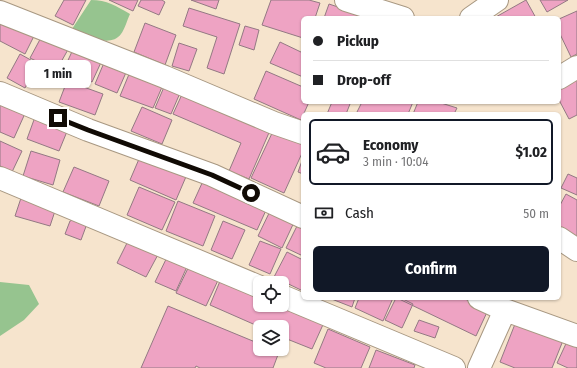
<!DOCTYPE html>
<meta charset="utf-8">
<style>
:root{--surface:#fff;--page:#f6f6f6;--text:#202124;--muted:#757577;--line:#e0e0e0;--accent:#111827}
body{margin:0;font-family:"Fira Sans Condensed",sans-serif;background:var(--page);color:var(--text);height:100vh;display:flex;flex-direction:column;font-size:15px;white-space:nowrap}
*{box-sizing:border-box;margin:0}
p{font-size:13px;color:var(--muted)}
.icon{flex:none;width:22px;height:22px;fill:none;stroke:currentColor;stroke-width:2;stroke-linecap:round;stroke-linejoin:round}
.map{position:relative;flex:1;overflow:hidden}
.panel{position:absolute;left:301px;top:112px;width:260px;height:188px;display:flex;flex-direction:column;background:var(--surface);border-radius:6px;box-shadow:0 1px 3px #0004}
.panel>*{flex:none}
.top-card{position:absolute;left:301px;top:16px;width:260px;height:88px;border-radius:6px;box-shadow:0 1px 3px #0004;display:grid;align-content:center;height:88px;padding:0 12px;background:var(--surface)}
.controls{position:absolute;left:253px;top:276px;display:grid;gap:8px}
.controls a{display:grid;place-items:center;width:36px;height:36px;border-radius:6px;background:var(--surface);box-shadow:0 1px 3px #0004;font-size:20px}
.end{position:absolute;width:18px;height:18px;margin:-9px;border:5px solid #110b05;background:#fff;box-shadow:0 0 0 2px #fff}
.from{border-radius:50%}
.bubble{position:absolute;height:28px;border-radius:6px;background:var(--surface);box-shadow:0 1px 3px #0004;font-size:13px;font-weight:700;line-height:28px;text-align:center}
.top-card b{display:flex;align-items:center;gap:14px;height:38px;font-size:15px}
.top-card b+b{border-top:1px solid var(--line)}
.top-card i{width:10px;height:10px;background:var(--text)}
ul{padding:7px 0 0;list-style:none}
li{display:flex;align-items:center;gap:12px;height:66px;margin:0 8px 6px;padding:0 4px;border:2px solid transparent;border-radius:6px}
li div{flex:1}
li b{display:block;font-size:15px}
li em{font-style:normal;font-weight:700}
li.current{border-color:var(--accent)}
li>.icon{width:36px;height:36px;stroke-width:1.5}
.pay{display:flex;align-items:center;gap:10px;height:44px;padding:0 12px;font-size:15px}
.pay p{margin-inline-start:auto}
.button{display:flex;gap:8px;margin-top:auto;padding:8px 12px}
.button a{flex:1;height:46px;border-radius:6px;background:var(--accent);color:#fff;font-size:16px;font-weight:700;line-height:46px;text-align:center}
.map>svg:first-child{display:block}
.green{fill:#96c48f}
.building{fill:#eea3c3;stroke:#937983}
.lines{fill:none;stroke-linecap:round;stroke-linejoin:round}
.minor-casing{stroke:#a89882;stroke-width:24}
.minor{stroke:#fff;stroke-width:22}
.route{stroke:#110b05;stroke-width:5}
</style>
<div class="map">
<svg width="577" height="368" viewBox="0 0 577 368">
<rect width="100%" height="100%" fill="#f6e4cd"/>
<path class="green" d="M 91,0 C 107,0 116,6 130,14 C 127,20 125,29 121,34 C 110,49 84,35 72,29 Z
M 0,282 L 29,285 L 39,304 L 24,320 L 0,336 Z"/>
<path class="building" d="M 64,0 L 86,0 L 73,25 L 55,16 Z
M 109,0 L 138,0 L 133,11 Z
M 141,0 L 162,0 L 165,2 L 159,15 L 138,6 Z
M 191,0 L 219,0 L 216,9 Z
M 271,0 L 309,0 L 320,3 L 315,18 L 303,18 L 303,38 L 262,25 Z
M 526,0 L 536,18 L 494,18 Z
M 540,0 L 568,0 L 547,12 Z
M 329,4 L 362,15 L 361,18 L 324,18 Z
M 189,8 L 240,24 L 224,74 L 207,68 L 217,37 L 183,26 Z
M 577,11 L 577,54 L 571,57 L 559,32 L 559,19 Z
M 0,21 L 36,32 L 25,54 L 0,41 Z
M 145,23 L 176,35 L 165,65 L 134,52 Z
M 245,26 L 259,30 L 254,50 L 239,45 Z
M 44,32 L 70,46 L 56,71 L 30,58 Z
M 280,42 L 303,53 L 303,77 L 270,63 Z
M 179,43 L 197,49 L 189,71 L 172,66 Z
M 75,45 L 103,58 L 92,82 L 64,69 Z
M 20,54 L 38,64 L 25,88 L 7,78 Z
M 106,58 L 128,68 L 117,93 L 95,84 Z
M 132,67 L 165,80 L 153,108 L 120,96 Z
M 266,71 L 303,87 L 303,102 L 309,102 L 301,120 L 254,99 Z
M 577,73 L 577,115 L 569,119 L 559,100 L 559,83 Z
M 167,80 L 183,86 L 171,114 L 155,108 Z
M 67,81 L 103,94 L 95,115 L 59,102 Z
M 184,90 L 271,128 L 249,179 L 229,171 L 241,143 L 173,114 Z
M 0,97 L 27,109 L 14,138 L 0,132 Z
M 332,102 L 346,102 L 350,104 L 346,114 L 327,114 Z
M 362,102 L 413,102 L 408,114 L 356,114 Z
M 418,102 L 438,102 L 457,108 L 454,114 L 413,114 Z
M 142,107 L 172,120 L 162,144 L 131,131 Z
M 35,117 L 68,129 L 59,151 L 27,139 Z
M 274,129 L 303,142 L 303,151 L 284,193 L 251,178 Z
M 0,141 L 22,151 L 12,172 L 0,166 Z
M 31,151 L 60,160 L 53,185 L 23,176 Z
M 142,152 L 188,172 L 176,200 L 130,180 Z
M 303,158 L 303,174 L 298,172 Z
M 74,167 L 109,181 L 99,206 L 63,192 Z
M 568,174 L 577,178 L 577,195 L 561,188 Z
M 203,181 L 267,208 L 257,230 L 193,203 Z
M 139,187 L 175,202 L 162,230 L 127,215 Z
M 566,194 L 577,200 L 577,241 L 559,230 L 559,207 Z
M 21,198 L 56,208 L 50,226 L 15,216 Z
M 178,201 L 215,216 L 203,246 L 166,231 Z
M 272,207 L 296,218 L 282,248 L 258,236 Z
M 79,218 L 88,221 L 81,240 L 65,234 L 70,221 Z
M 223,221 L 245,230 L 232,259 L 211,250 Z
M 299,222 L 303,224 L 303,256 L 286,248 Z
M 131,235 L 161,249 L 146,277 L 117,263 Z
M 260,241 L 281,249 L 270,274 L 249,265 Z
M 170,251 L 190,260 L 176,291 L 155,282 Z
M 287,252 L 303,260 L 303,291 L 274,277 Z
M 191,262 L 220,276 L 206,306 L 176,293 Z
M 223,274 L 260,290 L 260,305 L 282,305 L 326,318 L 312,349 L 282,337 L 282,327 L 260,327 L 210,305 Z
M 329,298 L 355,298 L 352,307 Z
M 359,298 L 393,298 L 383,321 L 355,308 Z
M 396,298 L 401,298 L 413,304 L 402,328 L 385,320 Z
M 397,298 L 463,298 L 488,310 L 476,336 Z
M 168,306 L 260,344 L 260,349 L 271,349 L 279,352 L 273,368 L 200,368 L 196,366 L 195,368 L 141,368 Z
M 517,319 L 564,338 L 552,368 L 515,368 L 500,362 Z
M 419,320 L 439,327 L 435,338 L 414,331 Z
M 328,329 L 370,347 L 361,368 L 326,368 L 314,363 Z
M 570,335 L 577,338 L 577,368 L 568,368 L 557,363 Z
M 376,350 L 415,365 L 414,368 L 369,368 Z"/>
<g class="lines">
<g class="minor-casing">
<path id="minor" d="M 346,0 L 403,18
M 0,12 L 165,77 L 274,123 L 303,133
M 471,18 L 497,0
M 559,78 L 577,67
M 0,93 L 88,130 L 212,175 L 303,217
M 0,178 L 260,287
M 559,238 L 577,250
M 282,296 L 454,368
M 479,298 L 505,310 L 577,336
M 479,368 L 505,310"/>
</g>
<use href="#minor" class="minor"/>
</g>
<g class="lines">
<path class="route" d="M 58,118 L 88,130 L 212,175 L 251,193"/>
</g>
</svg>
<div class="controls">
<a><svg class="icon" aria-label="locate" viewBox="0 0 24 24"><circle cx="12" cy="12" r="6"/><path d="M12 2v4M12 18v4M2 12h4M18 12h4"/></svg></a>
<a><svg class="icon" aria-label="layers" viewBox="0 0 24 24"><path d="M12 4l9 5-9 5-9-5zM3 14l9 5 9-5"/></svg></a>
</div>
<i class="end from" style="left:251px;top:193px"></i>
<i class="end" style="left:58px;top:118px"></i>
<div class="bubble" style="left:25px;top:60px;width:66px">1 min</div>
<div class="top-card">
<b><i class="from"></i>Pickup</b>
<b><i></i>Drop-off</b>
</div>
<section class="panel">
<ul>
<li class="current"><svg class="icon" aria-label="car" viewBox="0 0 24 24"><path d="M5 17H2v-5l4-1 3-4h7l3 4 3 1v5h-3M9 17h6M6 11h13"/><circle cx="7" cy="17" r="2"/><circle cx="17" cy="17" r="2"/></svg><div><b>Economy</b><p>3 min · 10:04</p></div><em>$1.02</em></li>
</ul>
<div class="pay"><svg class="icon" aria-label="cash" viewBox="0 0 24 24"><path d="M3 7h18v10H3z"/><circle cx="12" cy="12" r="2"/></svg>Cash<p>50 m</p></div>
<div class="button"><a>Confirm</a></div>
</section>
</div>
